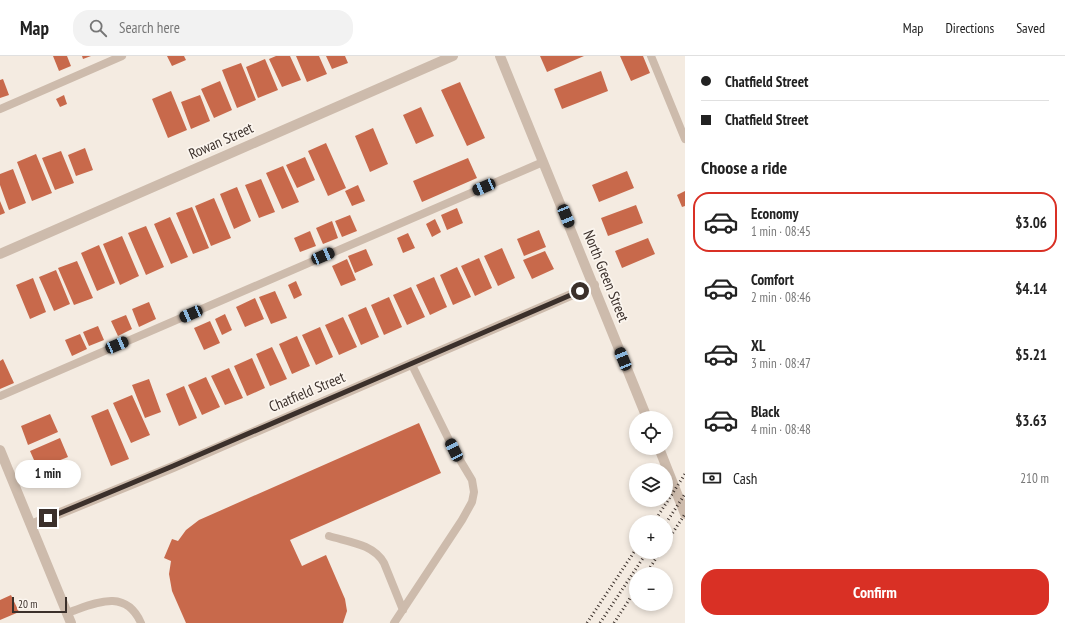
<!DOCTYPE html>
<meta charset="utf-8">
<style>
:root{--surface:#fff;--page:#f2f2f2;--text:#222;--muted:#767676;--line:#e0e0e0;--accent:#d93025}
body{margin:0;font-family:"PT Sans Narrow",sans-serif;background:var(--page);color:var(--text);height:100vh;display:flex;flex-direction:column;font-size:15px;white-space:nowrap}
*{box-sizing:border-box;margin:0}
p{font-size:13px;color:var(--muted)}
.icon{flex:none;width:22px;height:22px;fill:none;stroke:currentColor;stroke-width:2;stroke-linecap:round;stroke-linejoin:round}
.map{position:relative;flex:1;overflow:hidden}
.side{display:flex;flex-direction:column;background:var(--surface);width:380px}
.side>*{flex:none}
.banner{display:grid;align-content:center;height:88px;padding:0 16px;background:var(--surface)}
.controls{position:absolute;left:629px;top:355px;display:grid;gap:8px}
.controls a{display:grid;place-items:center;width:44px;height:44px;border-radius:50%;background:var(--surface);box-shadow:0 2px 6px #0003;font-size:20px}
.scale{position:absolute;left:12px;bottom:10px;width:55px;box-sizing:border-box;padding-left:4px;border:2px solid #3b302b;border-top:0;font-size:11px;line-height:14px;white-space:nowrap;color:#3b302b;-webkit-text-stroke:3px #fbf5ee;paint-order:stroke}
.end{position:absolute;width:18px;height:18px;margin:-9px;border:5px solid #3b302b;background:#fff;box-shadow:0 0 0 2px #fff}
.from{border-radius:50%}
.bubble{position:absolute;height:28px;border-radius:14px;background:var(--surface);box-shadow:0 2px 6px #0003;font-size:13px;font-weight:700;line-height:28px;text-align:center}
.car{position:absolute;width:12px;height:24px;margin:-12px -6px;border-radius:5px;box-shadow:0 0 3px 1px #0007;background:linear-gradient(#222 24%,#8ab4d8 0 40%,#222 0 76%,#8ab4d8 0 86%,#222 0)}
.banner b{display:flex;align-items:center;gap:14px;height:38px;font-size:15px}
.banner b+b{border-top:1px solid var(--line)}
.banner i{width:10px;height:10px;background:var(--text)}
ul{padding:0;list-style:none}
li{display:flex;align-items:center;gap:12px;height:60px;margin:0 8px 6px;padding:0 8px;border:2px solid transparent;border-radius:16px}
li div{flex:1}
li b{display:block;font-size:15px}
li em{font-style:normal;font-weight:700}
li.current{border-color:var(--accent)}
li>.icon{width:36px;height:36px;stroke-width:1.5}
h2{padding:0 16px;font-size:18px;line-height:48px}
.pay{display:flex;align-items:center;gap:10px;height:44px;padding:0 16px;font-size:15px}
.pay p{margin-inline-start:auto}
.primary-button{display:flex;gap:8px;margin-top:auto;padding:8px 16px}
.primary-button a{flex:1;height:46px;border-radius:16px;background:var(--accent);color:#fff;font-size:16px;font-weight:700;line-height:46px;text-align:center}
header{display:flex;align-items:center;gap:24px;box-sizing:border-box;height:56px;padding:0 20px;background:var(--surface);border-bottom:1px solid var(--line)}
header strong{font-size:19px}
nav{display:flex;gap:22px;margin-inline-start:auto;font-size:14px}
.search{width:280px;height:36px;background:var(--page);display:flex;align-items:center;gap:10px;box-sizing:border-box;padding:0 14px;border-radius:16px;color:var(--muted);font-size:15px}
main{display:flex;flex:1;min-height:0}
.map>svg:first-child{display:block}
.building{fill:#c8694b}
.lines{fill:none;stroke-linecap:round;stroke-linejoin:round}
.service{stroke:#cdbbac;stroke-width:8}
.minor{stroke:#cdbbac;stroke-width:10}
.rail{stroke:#3b302b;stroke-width:3;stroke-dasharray:1 3;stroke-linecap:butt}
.route{stroke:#3b302b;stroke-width:5}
.labels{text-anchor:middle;stroke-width:3.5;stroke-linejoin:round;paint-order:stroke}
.street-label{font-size:15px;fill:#3b302b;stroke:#fbf5ee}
</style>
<header>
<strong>Map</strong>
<div class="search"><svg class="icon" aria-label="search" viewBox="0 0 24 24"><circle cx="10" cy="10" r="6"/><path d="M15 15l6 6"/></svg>Search here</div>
<nav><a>Map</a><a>Directions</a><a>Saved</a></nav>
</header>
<main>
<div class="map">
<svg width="685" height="567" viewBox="0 0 685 567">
<rect width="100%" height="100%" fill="#f4ebe1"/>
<path class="building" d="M 53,0 L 67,0 L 71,10 L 59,15 Z
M 82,0 L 91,0 L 83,3 Z
M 167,0 L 184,0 L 186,4 L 172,10 Z
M 276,0 L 290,0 L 301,24 L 282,31 L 269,3 Z
M 296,0 L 319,0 L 327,18 L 307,26 Z
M 326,0 L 345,0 L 348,7 L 332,13 Z
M 540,0 L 584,0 L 547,16 Z
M 620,0 L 643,0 L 650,17 L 631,25 Z
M 265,3 L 278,34 L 258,42 L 246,11 Z
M 241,7 L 256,44 L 237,52 L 222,14 Z
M 601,15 L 608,35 L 562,53 L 554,33 Z
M 3,23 L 9,39 L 0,42 L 0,24 Z
M 220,25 L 232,54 L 214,62 L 201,33 Z
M 460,26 L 485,82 L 467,90 L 441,34 Z
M 171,35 L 187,74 L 168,82 L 152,43 Z
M 64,39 L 67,48 L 60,51 L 56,43 Z
M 200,39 L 210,65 L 191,73 L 181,46 Z
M 421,51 L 434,80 L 416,88 L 403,59 Z
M 373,72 L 388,108 L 370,116 L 355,80 Z
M 326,87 L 346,132 L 328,140 L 308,95 Z
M 85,92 L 93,114 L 76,120 L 68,99 Z
M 61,95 L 74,127 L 55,134 L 42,102 Z
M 36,98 L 52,137 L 32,145 L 17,106 Z
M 305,101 L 315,124 L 297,132 L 286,109 Z
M 468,102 L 477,122 L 422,146 L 413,125 Z
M 283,110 L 299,146 L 282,153 L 266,117 Z
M 13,113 L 26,147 L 9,154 L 0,129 L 0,118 Z
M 627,115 L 634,132 L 599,146 L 592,129 Z
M 261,123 L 275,156 L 259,162 L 245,129 Z
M 358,129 L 365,145 L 352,150 L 345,135 Z
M 237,131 L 251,165 L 234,173 L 220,138 Z
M 685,135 L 685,150 L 682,151 L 677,139 Z
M 214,142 L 231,182 L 211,190 L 195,150 Z
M 0,145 L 5,157 L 0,159 Z
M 636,149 L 643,167 L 608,180 L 601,162 Z
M 192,151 L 209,192 L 193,198 L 176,157 Z
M 457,152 L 463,167 L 447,174 L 441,159 Z
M 350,159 L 357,175 L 342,181 L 335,165 Z
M 170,161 L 188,201 L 171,208 L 154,168 Z
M 435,163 L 441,176 L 432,181 L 426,168 Z
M 332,165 L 338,182 L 323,188 L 316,172 Z
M 146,170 L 164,211 L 146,219 L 128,177 Z
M 539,174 L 546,191 L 524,200 L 517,183 Z
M 310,175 L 316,190 L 300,196 L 294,182 Z
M 408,177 L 415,192 L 403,197 L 397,182 Z
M 122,180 L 139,220 L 120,229 L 103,188 Z
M 648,182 L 655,198 L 622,212 L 615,195 Z
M 99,189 L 115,227 L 97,235 L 81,197 Z
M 502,192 L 515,222 L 498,230 L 484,200 Z
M 366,193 L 373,209 L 355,217 L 348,200 Z
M 545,195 L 554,213 L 532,223 L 523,204 Z
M 479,202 L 492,232 L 475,240 L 461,210 Z
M 347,203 L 356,224 L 341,230 L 332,210 Z
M 77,205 L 93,242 L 74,249 L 58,212 Z
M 457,211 L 471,241 L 453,249 L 440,219 Z
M 56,214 L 70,248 L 54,255 L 39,221 Z
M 434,221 L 447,251 L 430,259 L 416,229 Z
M 33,222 L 46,256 L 30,263 L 16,229 Z
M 296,225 L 302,239 L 294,243 L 288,229 Z
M 411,231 L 425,261 L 407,269 L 393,239 Z
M 275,235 L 287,262 L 271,268 L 259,241 Z
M 389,241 L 402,271 L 384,279 L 371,249 Z
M 255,242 L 264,263 L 245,271 L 236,251 Z
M 149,246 L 156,263 L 139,271 L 132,253 Z
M 366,251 L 379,281 L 361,289 L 348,259 Z
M 225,258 L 232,274 L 222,279 L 215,263 Z
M 126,259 L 132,273 L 118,280 L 111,265 Z
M 343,261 L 357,291 L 339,299 L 325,269 Z
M 210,265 L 220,287 L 204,294 L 194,272 Z
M 98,270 L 104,284 L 89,290 L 83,276 Z
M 320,271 L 333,301 L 316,309 L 302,279 Z
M 80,278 L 87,293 L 72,300 L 65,284 Z
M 297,280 L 310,310 L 292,318 L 279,288 Z
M 272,291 L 287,323 L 270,330 L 256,298 Z
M 252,302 L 265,332 L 247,340 L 234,310 Z
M 3,303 L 14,327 L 0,333 L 0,305 Z
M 229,312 L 243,342 L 225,349 L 211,320 Z
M 206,321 L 220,351 L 202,359 L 188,329 Z
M 149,323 L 161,356 L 145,362 L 132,329 Z
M 184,330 L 197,362 L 179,370 L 166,338 Z
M 132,339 L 150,379 L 131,387 L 113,347 Z
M 108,353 L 129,403 L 111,410 L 91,360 Z
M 50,358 L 58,376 L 28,389 L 21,370 Z
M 419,367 L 441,417 L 290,484 L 302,510 L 326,499 L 345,543 L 347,555 L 343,567 L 186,567 L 172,535 L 169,518 L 171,505 L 164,502 L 172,483 L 178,485 L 186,474 L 199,464 Z
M 60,382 L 68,401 L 38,413 L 30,395 Z
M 11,539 L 19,556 L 0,564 L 0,544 Z"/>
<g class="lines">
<path class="service" d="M 651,0 L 685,83
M 0,53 L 122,0
M 0,340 L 543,106
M 329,480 C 349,486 373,488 384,507 L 403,554
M 67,557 C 94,548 125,531 141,567
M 394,567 L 462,464 L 472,446 L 474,436 L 472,424 L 454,394 L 411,307"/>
<path class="minor" d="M 500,0 L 647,362
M 0,198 L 453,0
M 659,392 L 685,458
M 0,394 L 71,567
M 31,469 L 173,411 L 594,229"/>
<path class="rail" d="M 654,466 L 685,418
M 666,467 L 685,438
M 666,487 L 685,458
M 646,518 L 660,496
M 587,567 L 636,493
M 600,567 L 647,496
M 614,567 L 636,533"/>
</g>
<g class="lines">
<path class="route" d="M 48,462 L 173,410 L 580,235"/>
</g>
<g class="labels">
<g class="street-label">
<text transform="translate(221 85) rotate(-24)" y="5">Rowan Street</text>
<text transform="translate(606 220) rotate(68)" y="5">North Green Street</text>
<text transform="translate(307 336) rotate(-23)" y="5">Chatfield Street</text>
</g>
</g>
</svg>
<div class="controls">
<a><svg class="icon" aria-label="locate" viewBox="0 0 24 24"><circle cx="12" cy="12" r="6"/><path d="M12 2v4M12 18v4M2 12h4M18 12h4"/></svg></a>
<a><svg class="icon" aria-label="layers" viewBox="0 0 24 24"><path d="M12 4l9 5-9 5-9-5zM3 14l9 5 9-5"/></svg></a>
<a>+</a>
<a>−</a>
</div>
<div class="scale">20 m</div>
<i class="end from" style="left:580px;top:235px"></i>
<i class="end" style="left:48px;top:462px"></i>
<div class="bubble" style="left:15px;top:404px;width:66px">1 min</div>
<i class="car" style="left:484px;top:131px;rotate:247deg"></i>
<i class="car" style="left:566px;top:160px;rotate:158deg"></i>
<i class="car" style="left:323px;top:200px;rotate:67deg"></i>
<i class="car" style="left:191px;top:258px;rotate:247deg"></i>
<i class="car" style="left:117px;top:289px;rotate:67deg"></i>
<i class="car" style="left:623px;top:303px;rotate:338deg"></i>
<i class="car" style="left:454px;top:394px;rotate:334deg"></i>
</div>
<section class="side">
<div class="banner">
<b><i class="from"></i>Chatfield Street</b>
<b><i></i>Chatfield Street</b>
</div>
<h2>Choose a ride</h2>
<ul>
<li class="current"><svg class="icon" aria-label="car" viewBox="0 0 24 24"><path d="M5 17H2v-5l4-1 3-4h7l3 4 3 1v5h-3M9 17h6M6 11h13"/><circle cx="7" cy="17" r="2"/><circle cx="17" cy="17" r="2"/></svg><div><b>Economy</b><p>1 min · 08:45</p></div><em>$3.06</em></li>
<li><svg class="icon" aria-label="car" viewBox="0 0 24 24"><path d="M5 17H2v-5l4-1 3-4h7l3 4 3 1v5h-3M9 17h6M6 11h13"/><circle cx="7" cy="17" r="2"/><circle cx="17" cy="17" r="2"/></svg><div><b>Comfort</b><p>2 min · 08:46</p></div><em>$4.14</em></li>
<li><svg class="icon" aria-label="car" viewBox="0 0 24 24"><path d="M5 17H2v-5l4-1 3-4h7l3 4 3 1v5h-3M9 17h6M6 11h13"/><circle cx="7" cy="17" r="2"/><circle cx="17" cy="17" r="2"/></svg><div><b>XL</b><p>3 min · 08:47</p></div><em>$5.21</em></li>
<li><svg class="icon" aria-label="car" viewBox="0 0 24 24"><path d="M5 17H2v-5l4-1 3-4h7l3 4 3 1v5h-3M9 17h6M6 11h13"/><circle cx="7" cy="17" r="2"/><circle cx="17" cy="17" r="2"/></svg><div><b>Black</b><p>4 min · 08:48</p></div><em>$3.63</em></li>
</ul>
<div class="pay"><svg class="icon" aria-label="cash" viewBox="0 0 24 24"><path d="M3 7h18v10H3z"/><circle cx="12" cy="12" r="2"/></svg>Cash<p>210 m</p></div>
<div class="primary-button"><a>Confirm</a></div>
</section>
</main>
